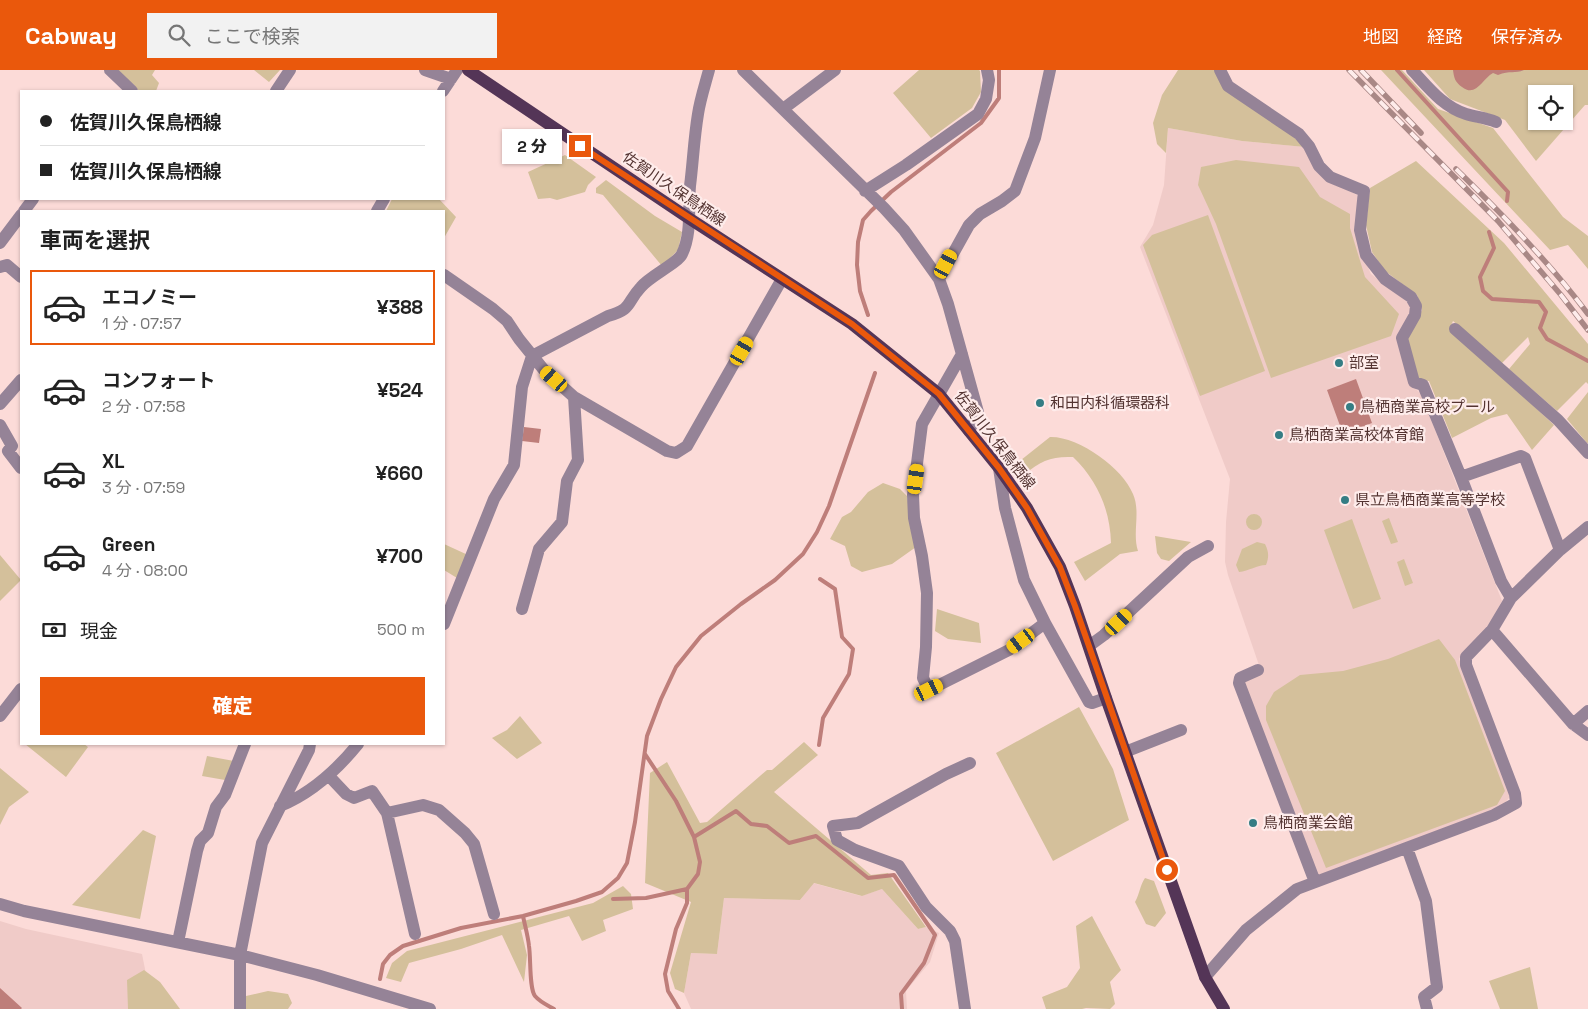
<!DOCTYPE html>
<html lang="ja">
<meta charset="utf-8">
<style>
:root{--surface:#fff;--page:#f2f2f2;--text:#222;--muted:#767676;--line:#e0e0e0;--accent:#ea580c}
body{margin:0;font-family:"Space Grotesk","Noto Sans JP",sans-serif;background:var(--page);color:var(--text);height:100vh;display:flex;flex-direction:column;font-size:19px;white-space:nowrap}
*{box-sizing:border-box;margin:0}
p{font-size:16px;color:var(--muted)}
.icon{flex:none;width:28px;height:28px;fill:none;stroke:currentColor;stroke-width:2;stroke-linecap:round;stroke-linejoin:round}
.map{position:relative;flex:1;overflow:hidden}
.sheet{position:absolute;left:20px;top:140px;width:425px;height:535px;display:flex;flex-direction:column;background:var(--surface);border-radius:0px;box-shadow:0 1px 4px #0004}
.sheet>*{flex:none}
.banner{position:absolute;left:20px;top:20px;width:425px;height:110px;border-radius:0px;box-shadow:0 1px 4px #0004;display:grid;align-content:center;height:110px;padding:0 20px;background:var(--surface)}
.fabs{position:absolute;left:1528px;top:15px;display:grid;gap:10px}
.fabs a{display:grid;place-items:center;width:45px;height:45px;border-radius:0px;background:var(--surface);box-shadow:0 1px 4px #0004;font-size:25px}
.end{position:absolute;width:22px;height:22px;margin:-11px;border:6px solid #ea580c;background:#fff;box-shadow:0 0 0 2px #fff}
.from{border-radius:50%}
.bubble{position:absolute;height:35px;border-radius:0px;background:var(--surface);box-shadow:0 1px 4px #0004;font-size:16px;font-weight:800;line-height:35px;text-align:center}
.car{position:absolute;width:15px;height:30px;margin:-15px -8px;border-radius:6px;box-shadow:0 0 4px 1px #0007;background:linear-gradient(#f5c518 24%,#345 0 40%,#f5c518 0 76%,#345 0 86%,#f5c518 0)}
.banner b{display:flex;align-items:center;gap:18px;height:48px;font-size:19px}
.banner b+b{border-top:1px solid var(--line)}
.banner i{width:12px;height:12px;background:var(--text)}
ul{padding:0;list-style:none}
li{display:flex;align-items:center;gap:15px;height:75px;margin:0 10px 8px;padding:0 10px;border:2px solid transparent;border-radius:0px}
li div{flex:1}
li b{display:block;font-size:19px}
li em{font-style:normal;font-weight:800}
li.current{border-color:var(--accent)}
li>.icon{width:45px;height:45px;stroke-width:1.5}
h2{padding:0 20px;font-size:22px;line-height:60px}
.pay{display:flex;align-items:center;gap:12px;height:55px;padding:0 20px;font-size:19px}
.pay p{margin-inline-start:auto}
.action{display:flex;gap:10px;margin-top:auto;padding:10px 20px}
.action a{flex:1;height:58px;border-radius:0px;background:var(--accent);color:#fff;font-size:20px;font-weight:800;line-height:58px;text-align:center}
header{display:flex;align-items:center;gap:30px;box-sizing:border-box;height:70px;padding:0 25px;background:var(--accent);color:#fff}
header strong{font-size:24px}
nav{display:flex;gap:28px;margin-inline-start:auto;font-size:18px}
.search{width:350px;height:45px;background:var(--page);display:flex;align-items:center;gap:12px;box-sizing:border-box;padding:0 18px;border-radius:0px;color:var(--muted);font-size:19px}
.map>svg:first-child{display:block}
.built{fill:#f0cbc8}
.green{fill:#d4c09b;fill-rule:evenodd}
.water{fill:#be7e7a}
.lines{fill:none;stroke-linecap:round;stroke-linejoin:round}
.stream{stroke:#be7e7a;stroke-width:4}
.minor{stroke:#958397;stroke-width:12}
.major{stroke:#543557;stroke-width:12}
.rail-casing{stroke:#a98886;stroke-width:5.5}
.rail{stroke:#feeceb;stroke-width:4;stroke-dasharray:11;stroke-linecap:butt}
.route{stroke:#ea580c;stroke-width:6}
.poi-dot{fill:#357d84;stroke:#feeceb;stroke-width:2}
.labels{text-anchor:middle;stroke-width:4.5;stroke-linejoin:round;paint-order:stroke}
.street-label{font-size:15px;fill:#533331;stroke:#feeceb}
.poi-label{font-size:15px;fill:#533331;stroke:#feeceb;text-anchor:start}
</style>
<header>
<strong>Cabway</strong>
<div class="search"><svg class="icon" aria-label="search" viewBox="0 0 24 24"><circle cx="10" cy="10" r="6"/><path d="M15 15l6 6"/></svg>ここで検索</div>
<nav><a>地図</a><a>経路</a><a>保存済み</a></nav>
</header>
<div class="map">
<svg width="1588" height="939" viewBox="0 0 1588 939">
<rect width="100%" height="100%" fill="#fcdbd8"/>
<path class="built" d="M 1168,58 L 1242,71 L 1305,77 L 1327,109 L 1357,125 L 1359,129 L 1361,182 L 1371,204 L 1410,234 L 1411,314 L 1421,324 L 1502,531 L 1488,557 L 1462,583 L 1459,589 L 1511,723 L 1509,728 L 1501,737 L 1317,807 L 1243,612 L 1261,601 L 1228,505 L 1225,492 L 1226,452 L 1230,409 L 1140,177 L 1153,155 L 1164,115 Z
M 813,813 L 861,826 L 882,819 L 918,859 L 926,857 L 939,863 L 930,892 L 906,921 L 907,939 L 691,939 L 684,923 L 691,883 L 717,884 L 724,828 L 800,830 Z
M 0,851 L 26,859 L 142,884 L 147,909 L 160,939 L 0,939 Z"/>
<path class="green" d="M 116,0 L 155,0 L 152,5 L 159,13 L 156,21 L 139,21 L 134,15 Z
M 254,0 L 280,0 L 269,12 Z
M 919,0 L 979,0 L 980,1 L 981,22 L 972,38 L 931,68 L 893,23 Z
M 1178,0 L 1217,0 L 1305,77 L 1242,71 L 1168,58 L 1166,83 L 1157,74 L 1153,53 L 1162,25 Z
M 1381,0 L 1402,0 L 1438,39 L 1493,58 L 1563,147 L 1588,166 L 1588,199 L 1568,175 L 1550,180 Z
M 1424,0 L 1588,0 L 1588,35 L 1585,35 L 1536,91 L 1505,50 L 1450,29 ZM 1536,24 L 1564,24 L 1564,51 L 1536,51 Z
M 565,85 L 596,107 L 588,115 L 585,122 L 557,130 L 550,128 L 538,129 L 528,102 Z
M 1236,90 L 1299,97 L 1320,127 L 1350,144 L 1350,158 L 1365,207 L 1399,244 L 1391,266 L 1271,308 L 1216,154 L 1198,115 L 1201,97 Z
M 1416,91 L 1504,173 L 1588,274 L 1588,314 L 1586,312 L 1557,341 L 1509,299 L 1530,274 L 1528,267 L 1501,294 L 1453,251 L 1450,258 L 1554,355 L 1532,380 L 1507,344 L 1491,348 L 1452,368 L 1429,311 L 1419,310 L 1407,268 L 1422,240 L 1417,225 L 1385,201 L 1372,182 L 1366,155 L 1370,118 Z
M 606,110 L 655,146 L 682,162 L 678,180 L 662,196 L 603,125 L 596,123 L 596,118 Z
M 392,129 L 439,129 L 456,147 L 444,168 L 444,141 L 386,141 Z
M 1208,145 L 1265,301 L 1200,326 L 1143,175 L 1152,165 Z
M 1588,322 L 1588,373 L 1587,373 L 1567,349 Z
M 1050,367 C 1078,366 1123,398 1133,424 C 1141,442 1132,463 1138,481 L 1120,484 L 1085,511 L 1074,492 L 1111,473 C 1110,439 1097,410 1073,387 C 1052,386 1040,391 1025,404 L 1016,394 Z
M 883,413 L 900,419 L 907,426 L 916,477 L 892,494 L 862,502 L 851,496 L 845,476 L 830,469 L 842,447 L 851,442 L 868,422 Z
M1246 452a8 8 0 1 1 16 0a8 8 0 1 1-16 0Z
M 1389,448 L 1398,472 L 1391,474 L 1382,451 Z
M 1352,449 L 1381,529 L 1353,539 L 1324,460 Z
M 1155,466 L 1191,472 L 1169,491 L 1161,489 L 1157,483 Z
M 1257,472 L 1265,474 C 1269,482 1269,487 1266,495 C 1257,495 1249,501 1239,502 L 1236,495 L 1242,479 Z
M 444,474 L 468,485 L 457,508 L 444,500 Z
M 0,485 L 21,510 L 0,531 Z
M 1404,489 L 1413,513 L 1405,516 L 1397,492 Z
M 937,539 L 979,553 L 981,573 L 948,569 L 935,561 Z
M 1439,569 L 1455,590 L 1505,721 L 1497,735 L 1326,798 L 1266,650 L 1266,636 L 1274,622 L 1300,605 L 1343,601 L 1388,589 Z
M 1079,637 L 1113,699 L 1129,750 L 1053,791 L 996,683 Z
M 520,646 L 542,673 L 517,689 L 492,668 L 507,660 Z
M 804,672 L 818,685 L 774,722 L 871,805 L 888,803 L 926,857 L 918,859 L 882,819 L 862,826 L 814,813 L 800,830 L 724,828 L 717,884 L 691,883 L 684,923 L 675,919 L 670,903 L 691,832 L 645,813 L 650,703 L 667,692 L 700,753 L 707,752 L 767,700 L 772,700 Z
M 25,674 L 84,674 L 88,677 L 66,707 Z
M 207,686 L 234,691 L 225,710 L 202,706 Z
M 0,698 L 29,722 L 9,737 L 0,755 Z
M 143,760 L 156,766 L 140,849 L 72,835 Z
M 1145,808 L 1154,811 L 1166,843 L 1155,857 L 1146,854 L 1135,832 C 1140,823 1140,815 1145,808 Z
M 623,816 L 631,824 L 633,839 L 603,850 L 606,861 L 582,871 L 569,846 L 521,860 L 527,885 L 524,912 L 502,865 L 461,879 L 409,893 L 401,912 L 386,908 L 392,893 L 407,881 L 593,833 Z
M 1092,846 L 1121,900 L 1110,912 L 1115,934 L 1110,939 L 1086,938 L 1082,939 L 1046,939 L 1042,927 L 1067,917 L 1080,898 L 1076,856 Z
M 1530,897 L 1538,939 L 1500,939 L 1489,911 Z
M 144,900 L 160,912 L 180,939 L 128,939 L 127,910 Z
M 268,921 L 288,924 L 292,933 L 288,939 L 241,939 L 246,926 Z"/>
<path class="water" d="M 1453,0 L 1524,0 C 1515,4 1510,0 1498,5 L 1493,3 C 1482,9 1476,28 1462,17 C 1455,12 1454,8 1453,0 Z
M 1356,309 L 1372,353 L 1343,364 L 1327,320 Z
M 524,357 L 541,359 L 539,373 L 522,371 Z
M 0,918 L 22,938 L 21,939 L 0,939 Z"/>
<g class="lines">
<path class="stream" d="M 1397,0 L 1508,122 L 1507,131
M 1489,162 L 1494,178 L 1480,207 L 1483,221 L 1492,229 L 1539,232 L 1546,242 L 1540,258 L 1547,269 L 1588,291
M 868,245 L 860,221 L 857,195 L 858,172 L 863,150 L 871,141 L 891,122 L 981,53 L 999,28 L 999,0
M 819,675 L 823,648 L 849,604 L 853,579 L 842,567 L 835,519 L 820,509
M 645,684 L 676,731 L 694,767 L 700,792 L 698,804 L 687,819 L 687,833 L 676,859 L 665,904 L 668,921 L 679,939
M 694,767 L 736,741 L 751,754 L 767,756 L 789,773 L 816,766 L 868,808 L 894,805 L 935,865 L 924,893 L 901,924 L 902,939
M 613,829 L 646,828 L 687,819
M 523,846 C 525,856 528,866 529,876 C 531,888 529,918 535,926 C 540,932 547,935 554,939
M 380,909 L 383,894 L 390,885 L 403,876 L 461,858 L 523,846 L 576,831 L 602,822 L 618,808 L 627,793 L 635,752 L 647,666 L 661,629 L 676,597 L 701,566 L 741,534 L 775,510 L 803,484 L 817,462 L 829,436 L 875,303"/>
<path class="minor" d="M 110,0 L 132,21
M 425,0 L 451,9
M 743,0 L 884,138 L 904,160 L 939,209 L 948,234 L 978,342 L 969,361
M 1412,0 C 1428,17 1443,37 1466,44 C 1476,47 1486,48 1496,52
M 276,21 L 290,0
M 443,21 L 457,0
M 783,39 L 835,0
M 865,121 L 906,95 L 978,44 L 986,29 L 989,10 L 987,0
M 24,141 L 33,129
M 377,141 L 384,129
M 0,173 L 21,145
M 0,197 L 7,195 L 21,207
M 444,205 L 493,239 L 507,251 L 519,269 L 544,300 L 574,327 L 667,381 L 676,383 L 687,376 L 782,209
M 939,209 L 969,155 L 980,144 L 1002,131 L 1015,121 L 1035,68 L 1050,0
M 1455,259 L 1558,350 L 1588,383
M 962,284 L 922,354 L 913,425 L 914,448 L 922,486 L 927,523 L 926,577 L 923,608 L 929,620 L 1009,580 L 1045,553 L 1024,510 L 1005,438 L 999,398
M 0,334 L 21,310
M 0,355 L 12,376 L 8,381 L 21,398
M 1461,407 L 1521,386 L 1525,388 L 1560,480
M 1511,528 L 1560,480 L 1588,457
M 522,539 L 539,479 L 562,452 L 567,411 L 578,390 L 574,327
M 1045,553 L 1089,632 L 1092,633 L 1106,628
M 444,554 L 494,429 L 514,395 L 522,317 L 532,286 L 608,246 C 633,239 626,233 641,217 C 650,206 678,193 682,184 C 692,163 688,139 690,116 C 693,92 694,68 698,44 C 700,30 705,15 709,0
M 1492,560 L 1573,654 L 1588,665
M 1089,576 L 1104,565 L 1188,487 L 1208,476
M 1258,600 L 1240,608 L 1239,613 L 1315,812
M 0,646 L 21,619
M 1573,654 L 1588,641
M 1125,682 L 1181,660
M 329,706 L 346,724 L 354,728 L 372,721 L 387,743 L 415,864
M 280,736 C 312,723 336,701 358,674
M 387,743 L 423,735 L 439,740 L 465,763 L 474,774 L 494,844
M 1407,778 L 1426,831 L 1437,917 L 1424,927 L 1427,939
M 0,834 L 24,841 L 240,885 L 317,905 L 430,939
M 178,872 L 197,781 L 200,771 L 208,763 L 216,737 L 225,725 L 245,674
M 1205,907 L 1246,860 L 1297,819 L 1494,745 L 1516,733 L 1515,724 L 1466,595 L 1466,587 L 1492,560 L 1511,528 L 1501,511 L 1461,407 L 1423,315 L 1414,312 L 1402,268 L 1415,245 L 1416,236 L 1411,227 L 1385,209 L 1366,185 L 1360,160 L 1364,121 L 1330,107 L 1319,96 L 1309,76 L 1299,64 L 1228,16 L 1220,0
M 240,939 L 240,885 L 262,773 L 309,680 L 310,674
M 965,939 L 955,871 L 950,861 L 926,837 L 899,796 L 855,780 L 837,770 L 833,756 L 858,753 L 946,704 L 970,693"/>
<path class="major" d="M 468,0 L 690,149 L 852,254 L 939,324 L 999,398 L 1027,438 L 1060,497 L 1075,536 L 1106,628 L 1205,907 L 1224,939"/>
<g class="rail-casing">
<path id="rail" d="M 1349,0 L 1498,151 L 1561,225 L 1588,260
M 1361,0 L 1421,63
M 1456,99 C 1503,145 1549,192 1588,244"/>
</g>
<use href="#rail" class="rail"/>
</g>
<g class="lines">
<path class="route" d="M 580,76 L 852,254 L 939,324 L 999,398 L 1027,438 L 1060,497 L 1075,536 L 1167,800"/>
</g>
<g class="poi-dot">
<circle cx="1339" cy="293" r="5"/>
<circle cx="1040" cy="333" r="5"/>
<circle cx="1350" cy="337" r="5"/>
<circle cx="1279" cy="365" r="5"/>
<circle cx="1345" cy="430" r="5"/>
<circle cx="1253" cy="753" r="5"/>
</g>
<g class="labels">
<g class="street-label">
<text transform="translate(674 119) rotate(34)" y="5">佐賀川久保鳥栖線</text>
<text transform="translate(995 370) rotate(52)" y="5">佐賀川久保鳥栖線</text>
</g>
<g class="poi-label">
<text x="1349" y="298">部室</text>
<text x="1050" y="338">和田内科循環器科</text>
<text x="1360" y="342">鳥栖商業高校プール</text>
<text x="1289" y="370">鳥栖商業高校体育館</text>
<text x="1355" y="435">県立鳥栖商業高等学校</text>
<text x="1263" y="758">鳥栖商業会館</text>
</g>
</g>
</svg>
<div class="fabs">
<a><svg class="icon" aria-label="locate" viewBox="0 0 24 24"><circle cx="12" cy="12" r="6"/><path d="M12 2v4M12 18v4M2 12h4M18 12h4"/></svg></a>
</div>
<i class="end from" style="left:1167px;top:800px"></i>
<i class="end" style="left:580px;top:76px"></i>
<div class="bubble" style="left:502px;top:59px;width:60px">2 分</div>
<i class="car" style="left:946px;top:194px;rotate:28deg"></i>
<i class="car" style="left:742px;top:281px;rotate:30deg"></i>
<i class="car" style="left:554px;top:309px;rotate:311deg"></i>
<i class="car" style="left:916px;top:409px;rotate:8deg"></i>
<i class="car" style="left:1119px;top:552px;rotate:47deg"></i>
<i class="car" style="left:1021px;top:571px;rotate:234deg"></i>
<i class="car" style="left:929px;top:620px;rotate:64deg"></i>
<div class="banner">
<b><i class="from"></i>佐賀川久保鳥栖線</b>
<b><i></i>佐賀川久保鳥栖線</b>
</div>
<section class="sheet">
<h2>車両を選択</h2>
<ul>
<li class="current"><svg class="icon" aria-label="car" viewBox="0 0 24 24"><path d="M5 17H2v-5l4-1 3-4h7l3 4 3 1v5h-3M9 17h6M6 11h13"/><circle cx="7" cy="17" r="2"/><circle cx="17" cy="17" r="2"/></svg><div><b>エコノミー</b><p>1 分 · 07:57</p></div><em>¥388</em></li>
<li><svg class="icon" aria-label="car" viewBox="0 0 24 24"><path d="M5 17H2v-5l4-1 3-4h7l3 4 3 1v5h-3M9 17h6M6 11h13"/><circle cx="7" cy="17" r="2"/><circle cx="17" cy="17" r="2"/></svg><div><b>コンフォート</b><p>2 分 · 07:58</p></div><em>¥524</em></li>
<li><svg class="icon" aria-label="car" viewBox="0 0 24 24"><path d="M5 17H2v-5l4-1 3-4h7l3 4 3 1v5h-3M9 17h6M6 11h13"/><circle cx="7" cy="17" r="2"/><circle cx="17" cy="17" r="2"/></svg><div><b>XL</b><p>3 分 · 07:59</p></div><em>¥660</em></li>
<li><svg class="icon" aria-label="car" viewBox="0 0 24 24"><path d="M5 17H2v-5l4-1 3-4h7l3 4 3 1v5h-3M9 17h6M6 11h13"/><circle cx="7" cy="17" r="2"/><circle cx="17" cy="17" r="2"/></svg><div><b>Green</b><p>4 分 · 08:00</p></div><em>¥700</em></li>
</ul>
<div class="pay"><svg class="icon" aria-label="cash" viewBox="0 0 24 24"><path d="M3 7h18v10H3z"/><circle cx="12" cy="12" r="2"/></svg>現金<p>500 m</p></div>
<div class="action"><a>確定</a></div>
</section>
</div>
